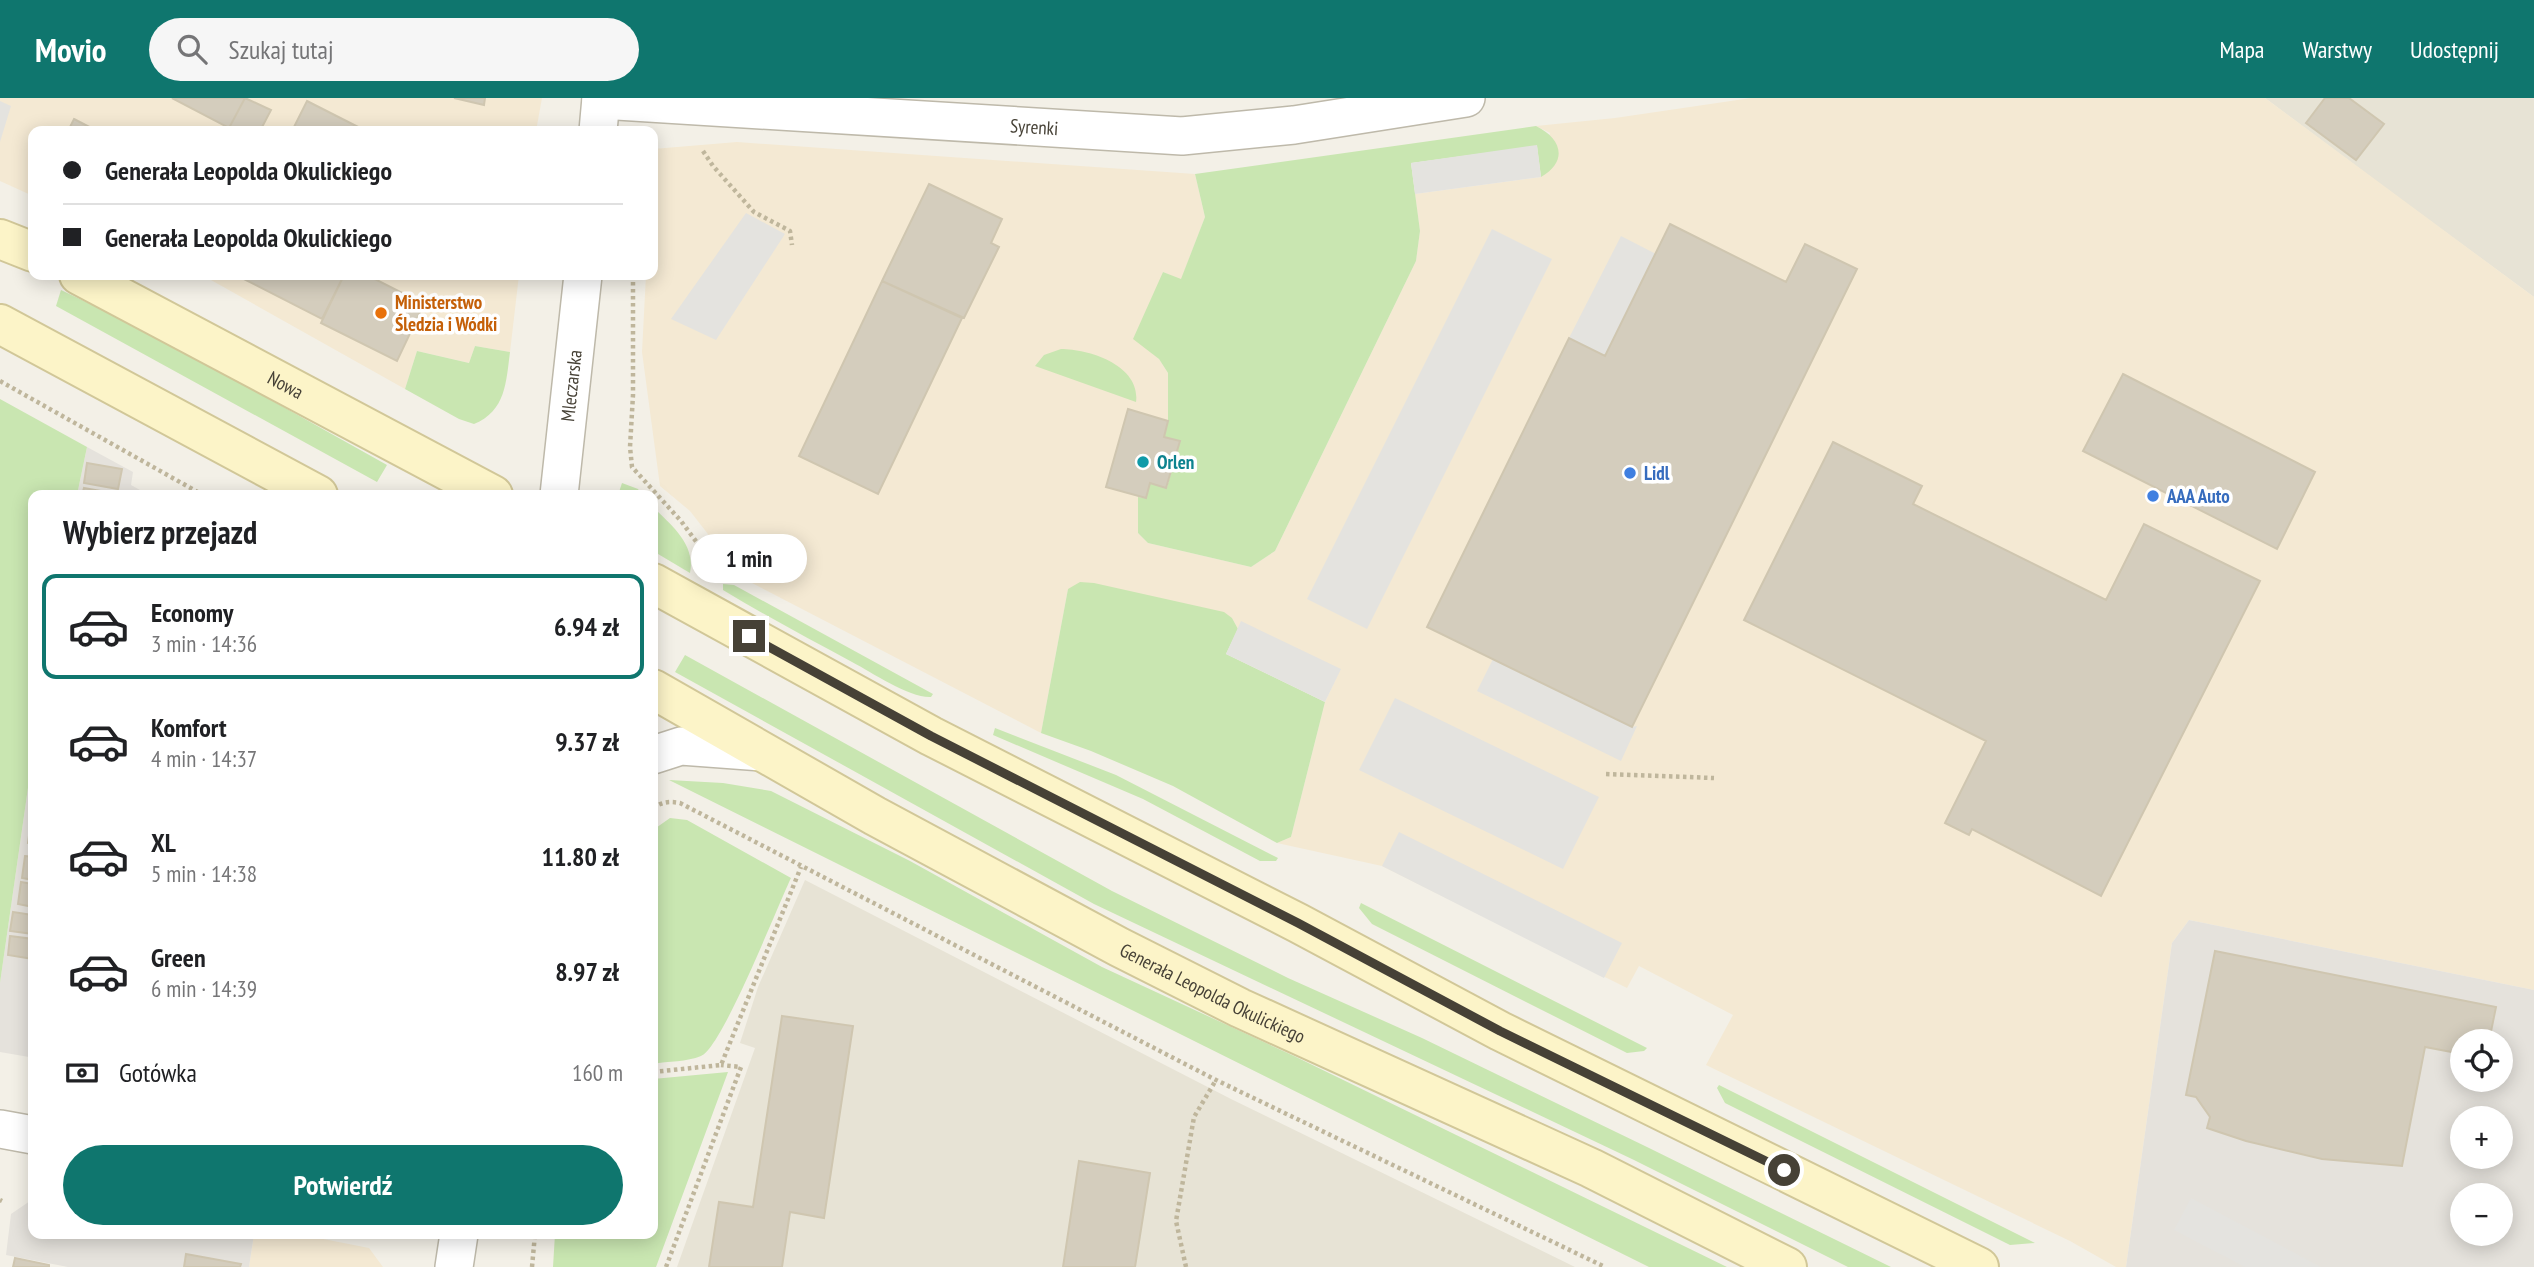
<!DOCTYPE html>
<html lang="pl">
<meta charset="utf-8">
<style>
:root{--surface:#fff;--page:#f6f6f6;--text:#202124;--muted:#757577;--line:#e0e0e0;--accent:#0f766e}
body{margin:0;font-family:"PT Sans Narrow",sans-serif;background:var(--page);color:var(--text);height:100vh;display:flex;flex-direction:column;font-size:26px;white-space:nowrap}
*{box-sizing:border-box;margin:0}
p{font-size:23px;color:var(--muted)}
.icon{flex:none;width:38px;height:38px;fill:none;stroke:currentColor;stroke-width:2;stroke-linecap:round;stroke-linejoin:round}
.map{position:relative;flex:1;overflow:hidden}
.panel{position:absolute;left:28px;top:392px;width:630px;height:749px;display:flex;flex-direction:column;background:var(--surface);border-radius:14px;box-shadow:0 4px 18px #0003}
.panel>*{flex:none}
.banner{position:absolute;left:28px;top:28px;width:630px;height:154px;border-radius:14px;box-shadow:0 4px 18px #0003;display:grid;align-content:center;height:154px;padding:0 35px;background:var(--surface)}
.tools{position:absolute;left:2450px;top:931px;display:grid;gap:14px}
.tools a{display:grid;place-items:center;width:63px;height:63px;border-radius:50%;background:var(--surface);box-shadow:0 4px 18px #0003;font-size:35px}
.end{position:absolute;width:32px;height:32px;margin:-16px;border:9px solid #464136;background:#fff;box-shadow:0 0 0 4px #fff}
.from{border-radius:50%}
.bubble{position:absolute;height:49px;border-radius:24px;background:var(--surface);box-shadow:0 4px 18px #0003;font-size:23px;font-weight:800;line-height:49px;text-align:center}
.banner b{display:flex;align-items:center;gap:24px;height:66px;font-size:26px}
.banner b+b{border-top:2px solid var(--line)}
.banner i{width:18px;height:18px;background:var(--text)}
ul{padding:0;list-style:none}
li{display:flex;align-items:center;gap:21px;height:105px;margin:0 14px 10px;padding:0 21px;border:4px solid transparent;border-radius:14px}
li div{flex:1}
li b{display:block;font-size:26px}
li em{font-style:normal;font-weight:800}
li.active{border-color:var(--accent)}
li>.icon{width:63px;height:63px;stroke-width:1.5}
h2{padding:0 35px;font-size:32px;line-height:84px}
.pay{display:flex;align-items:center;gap:18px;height:77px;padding:0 35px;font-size:26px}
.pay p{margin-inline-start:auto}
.cta{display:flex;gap:14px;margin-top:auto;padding:14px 35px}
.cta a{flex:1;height:80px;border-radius:42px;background:var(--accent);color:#fff;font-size:28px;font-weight:800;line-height:80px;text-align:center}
header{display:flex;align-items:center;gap:42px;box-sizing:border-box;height:98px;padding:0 35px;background:var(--accent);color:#fff}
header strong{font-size:33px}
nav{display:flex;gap:38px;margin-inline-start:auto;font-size:24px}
.search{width:490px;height:63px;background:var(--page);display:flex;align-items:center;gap:18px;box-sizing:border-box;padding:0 24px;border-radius:38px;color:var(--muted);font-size:26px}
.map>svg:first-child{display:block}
.residential{fill:#e7e3d5}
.commercial{fill:#f4e9d3}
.industrial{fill:#e5e2dc;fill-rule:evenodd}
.green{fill:#c9e6b1}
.parking{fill:#e4e3df}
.building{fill:#d4cdbd;stroke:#cfc6b0;stroke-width:2}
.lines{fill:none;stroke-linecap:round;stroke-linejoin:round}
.street-casing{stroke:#beb9aa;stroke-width:40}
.secondary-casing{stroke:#d1c798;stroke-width:42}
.path{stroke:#bfb69c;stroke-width:4.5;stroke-dasharray:3.5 3.5;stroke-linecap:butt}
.street{stroke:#fff;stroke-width:37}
.secondary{stroke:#fcf4c8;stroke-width:38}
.route{stroke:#464136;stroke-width:9}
.food-dot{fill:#e8710a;stroke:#fff;stroke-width:2.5}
.culture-dot{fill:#0f9aa8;stroke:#fff;stroke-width:2.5}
.shop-dot{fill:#3f7fe0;stroke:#fff;stroke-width:2.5}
.labels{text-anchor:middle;stroke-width:7;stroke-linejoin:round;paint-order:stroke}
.street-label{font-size:19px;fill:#464136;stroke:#fff}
.food-label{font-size:19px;font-weight:bold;fill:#c56008;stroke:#fff;text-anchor:start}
.culture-label{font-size:19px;font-weight:bold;fill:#0d838f;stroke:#fff;text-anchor:start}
.shop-label{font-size:19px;font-weight:bold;fill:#366cbe;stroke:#fff;text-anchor:start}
</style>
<header>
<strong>Movio</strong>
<div class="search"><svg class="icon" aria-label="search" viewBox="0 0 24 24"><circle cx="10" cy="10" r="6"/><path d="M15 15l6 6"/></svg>Szukaj tutaj</div>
<nav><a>Mapa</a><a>Warstwy</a><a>Udostępnij</a></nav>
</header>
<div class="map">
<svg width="2534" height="1169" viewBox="0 0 2534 1169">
<rect width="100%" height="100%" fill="#f3f0e7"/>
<path class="residential" d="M 2265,0 L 2534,0 L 2534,199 L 2399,100 Z
M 805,782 L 1231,1001 L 1575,1169 L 677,1169 L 755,950 L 740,945 L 758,889 Z"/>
<path class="commercial" d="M 0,0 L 542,0 L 536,33 L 33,33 L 33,98 L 0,83 Z
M 1751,0 L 2265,0 L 2534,199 L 2534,892 L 2189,822 L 2172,845 L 2126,1169 L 2116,1169 L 2070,1143 L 1706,967 L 1733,917 L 1639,868 L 1627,890 L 1382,768 L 1277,745 L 1291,739 L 1325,604 L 1340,572 L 1241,524 L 1238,531 L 1232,520 L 1068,491 L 1041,635 L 729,473 L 711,440 L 690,413 L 660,388 L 642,254 L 646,177 L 653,177 L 653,51 L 737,44 L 1195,76 L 1205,119 L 1181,182 L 1163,174 L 1143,247 L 1159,261 L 1168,275 L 1168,323 L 1164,338 L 1180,343 L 1166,390 L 1146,400 L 1138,399 L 1138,435 L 1148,445 L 1251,469 L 1275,453 L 1416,163 L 1420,133 L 1415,96 L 1541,79 L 1550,35 L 1536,28 L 1615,20 Z
M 202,177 L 519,177 L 510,254 L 475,248 L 469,265 L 417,253 L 405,291 Z
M 254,1136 L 298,1136 L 369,1150 L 383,1169 L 249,1169 Z"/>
<path class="industrial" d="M 87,349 L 133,374 L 131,387 L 149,397 L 77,397 Z
M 33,655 L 33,978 L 29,959 L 0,954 L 0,885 Z
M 2189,822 L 2534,892 L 2534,1169 L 2126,1169 L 2172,845 ZM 2462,943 L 2501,943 L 2501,982 L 2462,982 ZM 2462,1020 L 2501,1020 L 2501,1059 L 2462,1059 ZM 2462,1097 L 2501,1097 L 2501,1136 L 2462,1136 Z
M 33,1101 L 33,1136 L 254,1136 L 249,1169 L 68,1169 L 6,1157 L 11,1116 Z"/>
<path class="green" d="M 1536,28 C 1561,40 1569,63 1541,79 L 1537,48 L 1411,65 L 1420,133 L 1416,163 L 1275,453 L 1251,469 L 1148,445 L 1138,435 L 1138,399 L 1146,400 L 1150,385 L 1167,389 L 1180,344 L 1164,339 L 1168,322 L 1168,275 L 1159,261 L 1133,241 L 1163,174 L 1181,181 L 1205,119 L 1195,76 Z
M 61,192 L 151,235 L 387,367 L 377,384 L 56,208 Z
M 475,248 L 510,254 C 506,284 506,313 474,326 L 459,321 L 405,291 L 417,253 L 469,265 Z
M 1061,251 C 1090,251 1141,268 1136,304 L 1035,268 L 1044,257 Z
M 0,301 L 87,349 L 77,397 L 33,397 L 33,655 L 0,885 Z
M 622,385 L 638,391 L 642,397 L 618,397 Z
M 653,409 C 671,427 696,446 690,475 L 653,453 Z
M 1080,484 L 1094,485 L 1224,514 L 1232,520 L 1238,531 L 1226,556 L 1325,604 L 1291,739 L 1277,745 L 1173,688 L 1091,653 L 1041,635 L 1068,491 Z
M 723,486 L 734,487 L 933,596 L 931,599 C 909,600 873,575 852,564 C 809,541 766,518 723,492 Z
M 685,557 L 1112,793 L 1288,880 L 1422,940 L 1647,1049 L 1891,1169 L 1848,1169 L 1634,1062 L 1094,806 L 675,574 Z
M 995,630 L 1116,677 L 1278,760 L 1276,763 L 1260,763 L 1143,701 L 993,637 Z
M 669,682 L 723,685 L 771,693 L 910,763 L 1102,869 L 1294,958 L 1727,1169 L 1649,1169 Z
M 670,720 L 687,722 L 791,780 C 778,807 722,950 701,958 C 687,964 668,963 653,966 L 653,732 Z
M 1361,805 L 1647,950 L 1644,953 L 1627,955 L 1372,826 L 1359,810 Z
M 728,974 L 656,1169 L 553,1169 L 555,1136 L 653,1136 L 653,981 Z
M 1719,987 L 2035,1145 L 2010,1147 L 1725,1005 L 1717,990 Z"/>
<path class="parking" d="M 0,3 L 11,8 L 0,44 Z
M 1537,47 L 1541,79 L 1415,96 L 1411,65 Z
M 746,115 L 785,136 L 716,242 L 671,221 Z
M 1492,131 L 1552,161 L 1367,531 L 1307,501 Z
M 1621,138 L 1656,156 L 1605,258 L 1569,240 Z
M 1241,523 L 1341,571 L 1325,604 L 1226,556 Z
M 1493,561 L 1632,629 L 1637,628 L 1621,663 L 1477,593 Z
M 1395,600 L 1599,699 L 1563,771 L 1359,672 Z
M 1399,734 L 1622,845 L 1604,880 L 1382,768 Z
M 2191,1100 L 2321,1169 L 2245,1169 L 2174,1132 Z"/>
<path class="building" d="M 172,0 L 245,0 L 229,30 Z
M 245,0 L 271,12 L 260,33 L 236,33 L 229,30 Z
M 454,0 L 485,0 L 484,7 Z
M 2325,0 L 2349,0 L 2384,26 L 2356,62 L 2306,25 Z
M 307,3 L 366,33 L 292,33 Z
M 74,21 L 97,33 L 68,33 Z
M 929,86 L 1002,121 L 991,145 L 999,149 L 964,220 L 882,183 Z
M 1670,126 L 1786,184 L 1805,146 L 1857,171 L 1632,629 L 1427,529 L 1569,240 L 1605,258 Z
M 236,177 L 344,177 L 322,221 Z
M 344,177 L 367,177 L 424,206 L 397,263 L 321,225 Z
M 882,183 L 962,220 L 878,396 L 799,358 Z
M 2123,276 L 2315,374 L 2277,451 L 2083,353 Z
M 1128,311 L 1168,323 L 1164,339 L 1180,343 L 1166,390 L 1150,385 L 1146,400 L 1106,389 Z
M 1833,344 L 1922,388 L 1913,406 L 2106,502 L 2144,426 L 2260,483 L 2101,798 L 1972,731 L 1969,737 L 1945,725 L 1986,643 L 1744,522 Z
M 87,365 L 122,371 L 118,391 L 84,385 Z
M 84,390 L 118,396 L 118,397 L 82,397 Z
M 31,723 L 33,723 L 33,746 L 28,745 Z
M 25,758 L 33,759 L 33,782 L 22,780 Z
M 21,784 L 33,786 L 33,809 L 18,806 Z
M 13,814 L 33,817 L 33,836 L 10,833 Z
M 10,838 L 33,841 L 33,861 L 8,857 Z
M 2215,853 L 2496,909 L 2489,943 L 2462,943 L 2462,956 L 2425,949 L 2402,1068 L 2322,1061 L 2246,1043 L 2207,1030 L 2210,1019 L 2196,999 L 2186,997 Z
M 782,918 L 853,928 L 824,1120 L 790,1114 L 782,1169 L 709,1169 L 719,1104 L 753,1109 Z
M 1079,1063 L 1150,1075 L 1135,1169 L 1063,1169 Z
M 186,1156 L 241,1166 L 240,1169 L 184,1169 Z
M 15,1160 L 49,1167 L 49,1169 L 13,1169 Z"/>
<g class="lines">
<g class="street-casing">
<g id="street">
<path id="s1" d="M 601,2 L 1182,38 L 1294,27 L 1466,0"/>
<path d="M 598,33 L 601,0"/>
<path id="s2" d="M 559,397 L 583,177"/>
<path d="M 653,657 L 681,648 L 762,654"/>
<path d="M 0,1031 L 33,1037"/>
<path d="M 454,1169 L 459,1136"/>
</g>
</g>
<g class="secondary-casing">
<g id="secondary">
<path d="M 0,141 L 33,154"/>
<path id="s3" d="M 79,177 L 493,397"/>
<path d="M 0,226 L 318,397"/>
<path d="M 653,485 L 931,638 L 1298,825 L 1500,933 L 1979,1169"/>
<path id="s4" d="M 653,591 L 875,718 L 1119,849 L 1240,910 L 1591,1070 L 1787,1169"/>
</g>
</g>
<path class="path" d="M 703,53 L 713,68 L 754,114 L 790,133 L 792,147
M 633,177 L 633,297 L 630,349 L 632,369 L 681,423 L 712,465
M 0,283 L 203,397
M 1606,676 L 1714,680
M 653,710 C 662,704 669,703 680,705 L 1216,982 L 1605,1169
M 653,974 L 721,967 L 801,769
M 0,1102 L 2,1103
M 532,1169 L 535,1136
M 666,1169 L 741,969 L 721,967
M 1186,1169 L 1176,1123 L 1194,1019 L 1216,982"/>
<use href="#street" class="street"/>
<use href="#secondary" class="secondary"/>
</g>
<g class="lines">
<path class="route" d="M 749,538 L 931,638 L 1298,825 L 1500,933 L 1784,1072"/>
</g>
<circle class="food-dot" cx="381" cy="215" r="7"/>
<circle class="culture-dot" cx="1143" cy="364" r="7"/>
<g class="shop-dot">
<circle cx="1630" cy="375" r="7"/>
<circle cx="2153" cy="398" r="7"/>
</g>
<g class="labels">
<g class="street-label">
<text dy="7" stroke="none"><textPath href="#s1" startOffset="434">Syrenki</textPath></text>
<text dy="7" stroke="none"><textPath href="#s3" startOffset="234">Nowa</textPath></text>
<text dy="7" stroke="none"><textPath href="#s2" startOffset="110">Mleczarska</textPath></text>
<text dy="7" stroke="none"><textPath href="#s4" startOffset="637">Generała Leopolda Okulickiego</textPath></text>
</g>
<g class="food-label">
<text x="395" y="211">Ministerstwo<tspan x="395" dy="22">Śledzia i Wódki</tspan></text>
</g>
<g class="culture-label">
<text x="1157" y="371">Orlen</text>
</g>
<g class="shop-label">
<text x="1644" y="382">Lidl</text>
<text x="2167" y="405">AAA Auto</text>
</g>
</g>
</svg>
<div class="tools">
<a><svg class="icon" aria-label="locate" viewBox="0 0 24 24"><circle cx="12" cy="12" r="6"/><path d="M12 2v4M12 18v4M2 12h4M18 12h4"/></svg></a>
<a>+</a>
<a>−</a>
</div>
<i class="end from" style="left:1784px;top:1072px"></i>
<i class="end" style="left:749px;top:538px"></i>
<div class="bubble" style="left:691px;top:436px;width:116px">1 min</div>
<div class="banner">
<b><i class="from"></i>Generała Leopolda Okulickiego</b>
<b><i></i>Generała Leopolda Okulickiego</b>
</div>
<section class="panel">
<h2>Wybierz przejazd</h2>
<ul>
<li class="active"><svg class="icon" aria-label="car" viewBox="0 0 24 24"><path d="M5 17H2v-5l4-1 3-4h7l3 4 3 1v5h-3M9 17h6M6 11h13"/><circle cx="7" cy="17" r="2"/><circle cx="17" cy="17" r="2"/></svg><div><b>Economy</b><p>3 min · 14:36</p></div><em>6.94 zł</em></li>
<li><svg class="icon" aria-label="car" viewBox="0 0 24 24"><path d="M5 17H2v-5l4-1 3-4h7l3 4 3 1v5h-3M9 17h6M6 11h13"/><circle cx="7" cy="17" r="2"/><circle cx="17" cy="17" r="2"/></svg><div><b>Komfort</b><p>4 min · 14:37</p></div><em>9.37 zł</em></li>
<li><svg class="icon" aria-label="car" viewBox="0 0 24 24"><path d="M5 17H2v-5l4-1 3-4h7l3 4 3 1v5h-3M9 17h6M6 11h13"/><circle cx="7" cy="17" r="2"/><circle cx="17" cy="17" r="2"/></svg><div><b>XL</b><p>5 min · 14:38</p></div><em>11.80 zł</em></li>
<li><svg class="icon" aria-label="car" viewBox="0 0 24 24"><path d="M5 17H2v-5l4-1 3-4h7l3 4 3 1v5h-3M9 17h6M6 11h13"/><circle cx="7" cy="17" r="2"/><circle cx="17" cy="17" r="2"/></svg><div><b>Green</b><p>6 min · 14:39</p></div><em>8.97 zł</em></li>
</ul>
<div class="pay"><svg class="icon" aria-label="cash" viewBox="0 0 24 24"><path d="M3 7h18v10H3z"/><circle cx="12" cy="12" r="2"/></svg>Gotówka<p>160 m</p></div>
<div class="cta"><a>Potwierdź</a></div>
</section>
</div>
